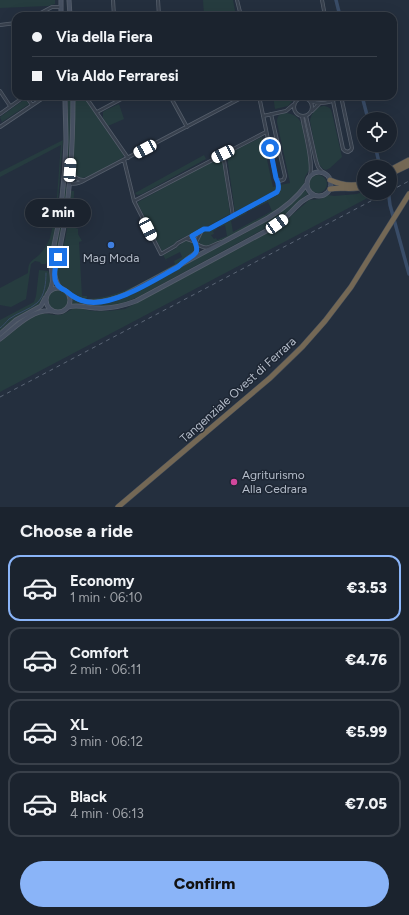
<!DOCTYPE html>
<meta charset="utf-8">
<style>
:root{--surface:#1b232e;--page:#242b36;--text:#f1f3f6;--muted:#a0a4aa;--line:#39404a;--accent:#8ab4f8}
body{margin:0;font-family:Figtree,sans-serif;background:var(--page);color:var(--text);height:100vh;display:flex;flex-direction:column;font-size:15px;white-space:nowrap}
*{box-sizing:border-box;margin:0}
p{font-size:13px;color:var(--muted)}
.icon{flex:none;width:22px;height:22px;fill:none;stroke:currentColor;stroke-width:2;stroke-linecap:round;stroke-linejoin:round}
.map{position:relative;height:507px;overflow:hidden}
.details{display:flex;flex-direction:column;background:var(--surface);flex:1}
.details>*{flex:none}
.top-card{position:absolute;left:12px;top:12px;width:385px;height:88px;border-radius:12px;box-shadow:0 4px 16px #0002,0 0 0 1px var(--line);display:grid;align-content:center;height:88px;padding:0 20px;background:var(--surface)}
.buttons{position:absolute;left:357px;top:112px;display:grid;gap:8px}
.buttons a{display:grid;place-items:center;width:40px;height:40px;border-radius:50%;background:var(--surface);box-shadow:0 4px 16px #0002,0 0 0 1px var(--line);font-size:20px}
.end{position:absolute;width:18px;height:18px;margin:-9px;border:5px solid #1a73e8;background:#fff;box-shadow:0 0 0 2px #fff}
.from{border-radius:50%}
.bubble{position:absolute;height:28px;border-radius:14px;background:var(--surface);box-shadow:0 4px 16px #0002,0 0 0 1px var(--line);font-size:13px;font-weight:800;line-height:28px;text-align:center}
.car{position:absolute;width:12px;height:24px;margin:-12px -6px;border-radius:5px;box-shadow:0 0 3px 1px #0007;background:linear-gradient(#fff 24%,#345 0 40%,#fff 0 76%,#345 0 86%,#fff 0)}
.top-card b{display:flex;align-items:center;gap:14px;height:38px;font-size:15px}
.top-card b+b{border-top:1px solid var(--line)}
.top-card i{width:10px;height:10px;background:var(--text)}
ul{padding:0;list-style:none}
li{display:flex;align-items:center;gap:12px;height:66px;margin:0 8px 6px;padding:0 12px;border:2px solid var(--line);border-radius:12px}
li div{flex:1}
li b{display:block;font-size:15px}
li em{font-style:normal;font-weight:800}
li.current{border-color:var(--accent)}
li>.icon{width:36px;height:36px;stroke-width:1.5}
h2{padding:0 20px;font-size:18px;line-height:48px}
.primary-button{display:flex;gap:8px;margin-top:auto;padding:8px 20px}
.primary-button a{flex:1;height:46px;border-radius:24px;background:var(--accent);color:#111;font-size:16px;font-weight:800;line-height:46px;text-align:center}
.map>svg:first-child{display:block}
.green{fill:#263c3f}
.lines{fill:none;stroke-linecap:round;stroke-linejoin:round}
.stream{stroke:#394c67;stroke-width:1}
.canal{stroke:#394c67;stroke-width:3.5}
.street-casing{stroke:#565f6c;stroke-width:4}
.secondary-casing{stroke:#565f6c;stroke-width:5}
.highway-casing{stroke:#434c59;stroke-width:6}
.street{stroke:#38414e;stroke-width:2.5}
.secondary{stroke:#465061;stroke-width:3.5}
.highway{stroke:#746855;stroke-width:5}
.rail{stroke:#5a6575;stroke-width:1;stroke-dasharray:4 4;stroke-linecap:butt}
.route{stroke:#1a73e8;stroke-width:5}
.shop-dot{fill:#3f7fe0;stroke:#1d2633;stroke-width:1.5}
.hotel-dot{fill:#d1479c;stroke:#1d2633;stroke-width:1.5}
.labels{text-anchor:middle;stroke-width:3;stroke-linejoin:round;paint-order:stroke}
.poi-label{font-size:12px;fill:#b4bcc9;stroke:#1d2633}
.street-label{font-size:12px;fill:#b4bcc9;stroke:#1d2633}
</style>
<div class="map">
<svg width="409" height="507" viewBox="0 0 409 507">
<rect width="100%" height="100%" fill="#242f3e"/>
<path class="green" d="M 0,0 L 55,0 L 55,4 L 48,6 L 0,8 Z
M 203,0 L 233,0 L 236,16 L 204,16 Z
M 68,96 L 72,96 L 72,120 L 69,177 L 65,176 L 68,136 Z
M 75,96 L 83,96 L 124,156 L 122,158 C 114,162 89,178 82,178 C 77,178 75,175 73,171 Z
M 273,96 L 298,96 L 295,98 L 288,106 L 275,109 Z
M 25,99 L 29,104 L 2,122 L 0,117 Z
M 119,104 L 124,119 L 108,126 L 103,118 L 103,112 L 106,110 Z
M 323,106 C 328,106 331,108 332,113 L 342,157 L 330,168 L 326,170 L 323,169 L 318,163 L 310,121 C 311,113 316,107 323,106 Z
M 284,113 C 293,113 299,117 302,125 L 310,165 L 309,170 L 305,177 L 304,184 L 298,192 L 275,212 L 225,239 L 206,247 L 201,245 L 198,240 L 202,233 L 206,231 L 210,231 L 216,228 L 217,229 L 213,231 L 214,234 L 211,235 L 214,239 L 216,238 L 217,240 L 227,236 L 225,225 L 220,227 L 219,226 L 246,212 L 247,213 L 231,221 L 233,232 L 272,211 L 268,202 L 249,211 L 249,210 L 277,195 L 280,190 L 280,185 L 290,183 L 277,122 C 277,117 279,114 284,113 Z
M 262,137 L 273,187 L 276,186 L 276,189 L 274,192 L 235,212 L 227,156 L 229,153 Z
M 63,140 L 55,234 L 47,261 L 46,264 L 41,264 L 40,262 L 35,261 L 31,264 L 26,299 L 11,307 L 0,305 L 0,288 L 28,273 C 28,260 32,262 40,254 C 44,250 48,243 50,238 C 58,208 58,176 61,145 L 0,177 L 0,172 Z
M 204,155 L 206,159 L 142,194 L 137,195 L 135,193 Z
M 221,158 L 222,159 L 223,161 L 230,214 L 209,226 L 205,227 L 178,240 L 174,244 L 162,251 L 138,204 L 138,202 L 216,159 Z
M309 184a9 9 0 1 1 18 0a9 9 0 1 1-18 0Z
M 64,187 L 68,187 C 66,213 61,239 54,264 L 52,264 L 59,231 Z
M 305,190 L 308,194 L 301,199 L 286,215 L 275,223 L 138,297 C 125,303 109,308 94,306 C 87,305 80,304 72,304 L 73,299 C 85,307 101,305 114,301 C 126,298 137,291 147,285 C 161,278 176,270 190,262 C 221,245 254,231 282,210 C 291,204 299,198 305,190 Z
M 71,191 L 74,191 L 73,227 L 78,229 L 78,234 L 82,241 L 79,242 L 82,296 L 87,296 L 87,299 C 120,298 147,279 175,264 L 174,261 L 182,257 L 180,252 L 166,259 L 167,262 L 163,255 C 167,253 171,251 175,249 C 181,245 184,238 193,242 L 195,247 L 195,251 L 193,254 L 177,265 L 128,292 L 107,299 L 99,300 L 90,301 L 77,297 L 70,293 L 66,289 L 60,284 L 56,278 L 56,269 L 65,240 L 68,223 Z
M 364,191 L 364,193 L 377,193 L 0,392 L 0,342 C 13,333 23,321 38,315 C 45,312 51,315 59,315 C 65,315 69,309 76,308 C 82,308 88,311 94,311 C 104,312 115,310 125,309 L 269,232 L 282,224 L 309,200 L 321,199 L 328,195 L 334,196 L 357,194 Z
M 39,270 L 48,271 C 52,279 51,285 47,292 C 44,295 44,300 41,303 C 35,310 23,313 15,319 C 9,322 5,327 0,331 L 0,320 L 34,302 L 36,296 Z
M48 300a10 10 0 1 1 20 0a10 10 0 1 1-20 0Z"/>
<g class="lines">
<path class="stream" d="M 0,328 C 3,326 6,322 9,319 C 17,313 29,310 37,303 C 45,296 46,282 46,273"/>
<path class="canal" d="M 336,0 L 340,16
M 362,96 L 368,119
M 375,145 L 380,167
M 389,195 L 389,197 L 390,205 L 409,274"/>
<g class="street-casing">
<path id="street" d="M 113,0 L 114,16
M 158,0 L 159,16
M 237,0 L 241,16
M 322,0 L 325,16
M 35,16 L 52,7 L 61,7
M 0,25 L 16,23
M 0,91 L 10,106
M 26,96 L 32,105
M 85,96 L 128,158
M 170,96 L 187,127
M 259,96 L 276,178 L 279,181 L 283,180 L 284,179 L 285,176 L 271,114
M294 107a9 9 0 1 1 18 0a9 9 0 1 1-18 0Z
M 311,101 C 320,105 332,103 339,96
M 333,101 L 343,149 L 345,151 L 348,152 L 351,150 L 352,148 L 341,96
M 312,111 L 319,104
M 97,112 L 127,96
M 0,114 L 25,96
M 263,116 L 286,111 L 293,105
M 302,116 C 304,130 314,163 310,175
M 306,116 L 316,161 L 318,167 L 323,173
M 0,127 L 46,96
M 223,154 L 233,216
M 124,160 L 134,201 L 161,254 L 175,246 L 178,243 L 204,229 L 209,229 L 276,193 L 279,189 L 278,181
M 71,172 C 74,177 77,180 83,180
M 69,183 C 75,185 80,183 85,180 L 245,96
M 134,201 L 266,132
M 187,239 L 196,242 L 201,232
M 197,244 C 209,252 211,244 222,242
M 181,264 C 192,251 203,257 193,235"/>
</g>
<g class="secondary-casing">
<path id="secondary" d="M 61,0 L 61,16
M 69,0 L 70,16
M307 184a12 12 0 1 1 24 0a12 12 0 1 1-24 0Z
M46 300a12 12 0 1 1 24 0a12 12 0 1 1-24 0Z
M 60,288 C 49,271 58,260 61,242 C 71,194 73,145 73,96
M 49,292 C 56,280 50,273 51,260 C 60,222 65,182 66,142 C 66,127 65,111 65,96
M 67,292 C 84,308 107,302 126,294 L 268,218 C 283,209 296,199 306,185
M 68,307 C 78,304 88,308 97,308 C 111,309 123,306 136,301 L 270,229 C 275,225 281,222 286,217 C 295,209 301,199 314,195
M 0,334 L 16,320 L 41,306 L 45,298
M 0,339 C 15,328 31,309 52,311"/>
</g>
<g class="highway-casing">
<path id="highway" d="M 390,170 L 409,160
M 390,174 L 409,165
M 330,180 C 341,185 352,187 364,183
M 330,189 C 341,187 352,190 364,187
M 118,507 L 270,378 L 302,347 L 325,321 L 351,287 L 409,194"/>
</g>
<use href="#street" class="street"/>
<use href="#secondary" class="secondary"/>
<use href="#highway" class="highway"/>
<path class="rail" d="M 390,191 L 409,181
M 0,397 L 386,193"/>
</g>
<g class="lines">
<path class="route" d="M 58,257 C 55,267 51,282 61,288 C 63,290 65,290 66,291 C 73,297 79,301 88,302 C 115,306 154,280 178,267 C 191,253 204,258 192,236 L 204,229 L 209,229 L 277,192 C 280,187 278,182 276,178 L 270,148"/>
</g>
<circle class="shop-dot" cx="111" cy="245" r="4"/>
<circle class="hotel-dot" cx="234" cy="482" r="4"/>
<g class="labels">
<g class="poi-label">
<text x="111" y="262">Mag Moda</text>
<text x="242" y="479" text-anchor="start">Agriturismo<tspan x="242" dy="14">Alla Cedrara</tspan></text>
</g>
<g class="street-label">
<text transform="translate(238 390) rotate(-42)" y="4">Tangenziale Ovest di Ferrara</text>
</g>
</g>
</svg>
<div class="buttons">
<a><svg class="icon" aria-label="locate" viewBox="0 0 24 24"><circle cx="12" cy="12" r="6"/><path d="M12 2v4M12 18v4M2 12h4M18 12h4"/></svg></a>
<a><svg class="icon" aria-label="layers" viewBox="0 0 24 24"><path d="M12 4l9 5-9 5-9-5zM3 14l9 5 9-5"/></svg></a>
</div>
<i class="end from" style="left:270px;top:148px"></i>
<i class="end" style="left:58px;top:257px"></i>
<div class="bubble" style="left:25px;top:199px;width:66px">2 min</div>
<i class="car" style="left:145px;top:149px;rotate:242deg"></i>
<i class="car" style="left:223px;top:154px;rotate:243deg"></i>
<i class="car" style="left:70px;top:170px;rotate:4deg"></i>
<i class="car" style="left:277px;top:224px;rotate:55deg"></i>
<i class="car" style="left:148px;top:229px;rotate:153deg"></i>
<div class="top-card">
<b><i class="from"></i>Via della Fiera</b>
<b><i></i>Via Aldo Ferraresi</b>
</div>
</div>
<section class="details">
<h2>Choose a ride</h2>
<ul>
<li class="current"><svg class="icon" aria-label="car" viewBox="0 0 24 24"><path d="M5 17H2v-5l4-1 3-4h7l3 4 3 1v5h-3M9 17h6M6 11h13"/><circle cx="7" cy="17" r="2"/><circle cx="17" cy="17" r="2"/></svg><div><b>Economy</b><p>1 min · 06:10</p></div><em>€3.53</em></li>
<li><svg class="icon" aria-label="car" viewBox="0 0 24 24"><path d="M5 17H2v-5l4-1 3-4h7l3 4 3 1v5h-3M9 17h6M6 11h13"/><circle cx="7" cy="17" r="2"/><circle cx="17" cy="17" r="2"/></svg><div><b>Comfort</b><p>2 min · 06:11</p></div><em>€4.76</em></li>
<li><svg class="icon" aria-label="car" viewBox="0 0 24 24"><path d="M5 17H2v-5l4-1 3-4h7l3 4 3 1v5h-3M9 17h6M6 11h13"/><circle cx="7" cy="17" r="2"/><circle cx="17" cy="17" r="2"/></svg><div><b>XL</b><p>3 min · 06:12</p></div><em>€5.99</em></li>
<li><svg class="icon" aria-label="car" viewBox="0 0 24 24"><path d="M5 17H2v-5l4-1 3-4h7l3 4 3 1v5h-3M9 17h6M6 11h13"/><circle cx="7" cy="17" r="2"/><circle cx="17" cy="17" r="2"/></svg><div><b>Black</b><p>4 min · 06:13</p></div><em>€7.05</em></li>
</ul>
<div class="primary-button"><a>Confirm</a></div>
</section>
